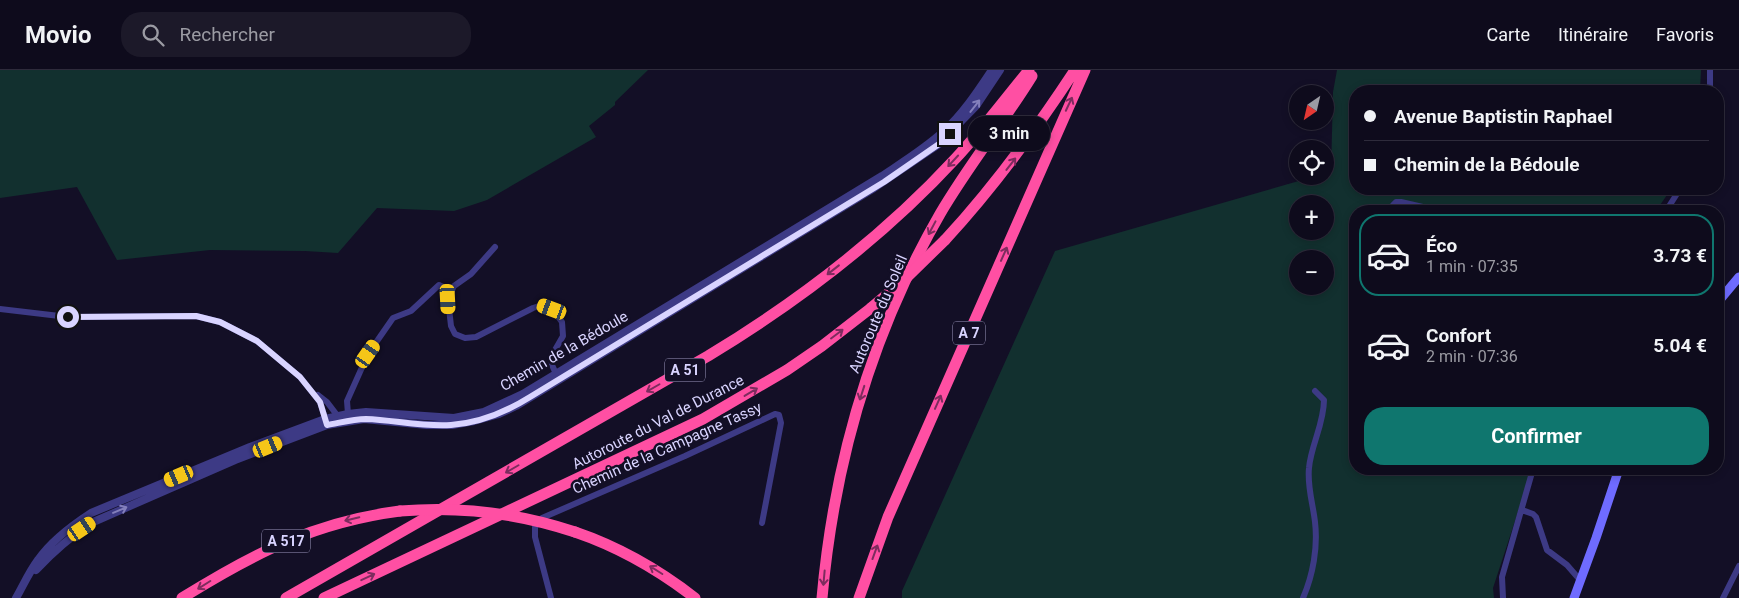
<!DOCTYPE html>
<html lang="fr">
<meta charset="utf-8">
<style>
:root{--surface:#0e0b1c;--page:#1c1929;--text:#f1f3f6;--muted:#9b9ba3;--line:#2e2b3b;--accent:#0f766e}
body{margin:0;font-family:Roboto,sans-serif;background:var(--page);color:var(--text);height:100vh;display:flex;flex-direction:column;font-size:19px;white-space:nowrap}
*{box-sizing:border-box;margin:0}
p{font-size:16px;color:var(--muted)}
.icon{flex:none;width:28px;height:28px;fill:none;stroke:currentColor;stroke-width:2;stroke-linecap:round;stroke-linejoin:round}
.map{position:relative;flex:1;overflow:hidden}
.panel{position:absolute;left:1349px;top:135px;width:375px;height:270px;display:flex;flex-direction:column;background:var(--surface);border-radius:20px;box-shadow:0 2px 8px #0003,0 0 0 1px var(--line)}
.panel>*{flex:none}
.hud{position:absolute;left:1349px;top:15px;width:375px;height:110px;border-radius:20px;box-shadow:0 2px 8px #0003,0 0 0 1px var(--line);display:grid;align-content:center;height:110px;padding:0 15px;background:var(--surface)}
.needle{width:32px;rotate:214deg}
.controls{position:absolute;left:1289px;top:15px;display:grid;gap:10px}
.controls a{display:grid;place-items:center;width:45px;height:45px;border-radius:50%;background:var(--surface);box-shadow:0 2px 8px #0003,0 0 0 1px var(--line);font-size:25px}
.end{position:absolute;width:22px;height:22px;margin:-11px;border:6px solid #d9d4ff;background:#111;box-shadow:0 0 0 2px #111}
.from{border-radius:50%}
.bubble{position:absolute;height:35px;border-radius:18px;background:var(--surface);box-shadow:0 2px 8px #0003,0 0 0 1px var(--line);font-size:16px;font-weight:700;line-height:35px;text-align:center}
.car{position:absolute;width:15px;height:30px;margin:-15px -8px;border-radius:6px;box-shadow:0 0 4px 1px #0007;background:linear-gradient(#f5c518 24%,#345 0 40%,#f5c518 0 76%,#345 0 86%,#f5c518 0)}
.hud b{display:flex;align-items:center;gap:18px;height:48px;font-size:19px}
.hud b+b{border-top:1px solid var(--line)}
.hud i{width:12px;height:12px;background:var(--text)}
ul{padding:9px 0 0;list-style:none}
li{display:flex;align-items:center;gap:15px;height:82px;margin:0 10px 8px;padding:0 5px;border:2px solid transparent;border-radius:20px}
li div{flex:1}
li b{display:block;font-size:19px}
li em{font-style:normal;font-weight:700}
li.selected{border-color:var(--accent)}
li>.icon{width:45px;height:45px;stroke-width:1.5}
.action{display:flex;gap:10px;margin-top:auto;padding:10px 15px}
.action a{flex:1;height:58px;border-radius:20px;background:var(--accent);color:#fff;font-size:20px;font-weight:700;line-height:58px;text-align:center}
header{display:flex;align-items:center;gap:30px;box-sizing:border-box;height:70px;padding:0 25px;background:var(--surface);border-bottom:1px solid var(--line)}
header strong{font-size:24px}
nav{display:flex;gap:28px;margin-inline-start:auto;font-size:18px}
.search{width:350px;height:45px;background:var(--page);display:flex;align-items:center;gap:12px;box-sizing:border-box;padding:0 18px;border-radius:20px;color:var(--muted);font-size:19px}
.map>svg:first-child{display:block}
.green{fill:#12302f;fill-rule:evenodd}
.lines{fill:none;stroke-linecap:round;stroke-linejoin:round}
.minor{stroke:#3d3a85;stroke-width:6}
.tertiary{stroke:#3d3a85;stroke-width:8}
.secondary{stroke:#6f6bff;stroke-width:9}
.motorway{stroke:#ff4fa3;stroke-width:11}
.motorway-bridge{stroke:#ff4fa3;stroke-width:11}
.oneway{stroke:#7d2c5e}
.oneway2{stroke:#837fbc}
.route{stroke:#d9d4ff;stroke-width:6}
.labels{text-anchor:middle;stroke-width:5;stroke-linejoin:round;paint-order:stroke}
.shield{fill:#130f26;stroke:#9e99be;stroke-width:1}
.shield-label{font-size:14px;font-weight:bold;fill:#d9d4ff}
.street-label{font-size:15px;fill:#d9d4ff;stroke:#130f26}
</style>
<header>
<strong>Movio</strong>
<div class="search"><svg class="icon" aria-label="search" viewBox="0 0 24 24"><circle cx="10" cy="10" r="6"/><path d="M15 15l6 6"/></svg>Rechercher</div>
<nav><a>Carte</a><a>Itinéraire</a><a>Favoris</a></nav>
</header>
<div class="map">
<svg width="1739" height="528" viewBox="0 0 1739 528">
<rect width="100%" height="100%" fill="#130f26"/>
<path class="green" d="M 0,0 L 648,0 L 615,32 L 615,35 L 589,56 L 596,67 L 487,130 L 454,141 L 377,138 L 338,183 L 305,181 L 210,180 L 117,190 L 77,117 L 0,128 Z
M 1337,0 L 1701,0 L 1700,21 L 1355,21 L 1355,119 L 1671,119 L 1656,141 L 1355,141 L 1355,399 L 1532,399 L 1493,518 L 1494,528 L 902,528 L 902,521 L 1055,181 L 1316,106 L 1325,106 L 1325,104 L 1331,102 L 1333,22 ZM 1298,134 L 1325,134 L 1325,161 L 1298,161 ZM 1298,189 L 1325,189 L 1325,216 L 1298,216 Z"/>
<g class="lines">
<path class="minor" d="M 1710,21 L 1710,0
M 1392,141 L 1393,135 L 1396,132 L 1401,132 L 1440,141
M 1666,141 L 1680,119
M 495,177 L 471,204 L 454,216 L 448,229 L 451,256 L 455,264 L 465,268 L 476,267 L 533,238 L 542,235 L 552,239 L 562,252 L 563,266 L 551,287 L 552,295 L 557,306
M 0,239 L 68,247 L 196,246 L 220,252 L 257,271 L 300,307 L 320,332 L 327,354
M 318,325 L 327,332 L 340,349
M 348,344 L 347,331 L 368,284 L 393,248 L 411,241 L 439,215 L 452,221
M 1522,440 L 1533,444 L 1536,447 L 1547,480 L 1567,495 L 1580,510
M 551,528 L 535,467 L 535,457 L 542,448 L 685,386 L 775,344 L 779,345 L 781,353 L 762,453
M 1303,528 C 1313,505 1318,477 1315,452 C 1313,434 1307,416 1309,398 C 1311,375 1324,354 1324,330 L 1315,321
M 1503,528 L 1502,507 L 1533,399
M 1723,528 L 1739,496"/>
<path class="tertiary" d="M 36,500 C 53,482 70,467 91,453 L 235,390 L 327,355 L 364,349 L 427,355 L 452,355 L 474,351 L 499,344 L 516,336 L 874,118 L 939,74 L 976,36 L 1000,0
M 16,528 C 23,516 29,502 38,490 C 51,471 71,456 91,443 L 250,377 L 325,349 L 348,344 L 366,342 L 454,348 L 484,342 L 523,324 L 882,106 C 903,92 926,78 944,61 C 963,44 978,21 992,0"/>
<path class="secondary" d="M 1718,232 L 1739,207
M 1574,528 L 1596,468 L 1619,399"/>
<path class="motorway" d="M 945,170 C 994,117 1035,61 1075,0
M 575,462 C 619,477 659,500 695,528
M 182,528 C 254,483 315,452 400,441
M 286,528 L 708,286 C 799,231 884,166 956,88 C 982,60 1005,29 1029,0
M 324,528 L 703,349 L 787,300 L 822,276 L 871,238
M 822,528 C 834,394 872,262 940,144 C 968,96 1003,53 1032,6
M 859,528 L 888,447 L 1085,0"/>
<path class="motorway-bridge" d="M 871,238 L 903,211 L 945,170
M 400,441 C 460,436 518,443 575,462"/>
</g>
<defs><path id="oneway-shaft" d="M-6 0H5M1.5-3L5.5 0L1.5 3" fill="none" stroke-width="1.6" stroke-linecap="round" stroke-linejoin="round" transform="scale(1.25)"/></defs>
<g class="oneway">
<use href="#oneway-shaft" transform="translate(1069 34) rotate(-65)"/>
<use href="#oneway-shaft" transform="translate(953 91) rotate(133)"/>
<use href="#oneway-shaft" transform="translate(1011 94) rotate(-52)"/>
<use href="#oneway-shaft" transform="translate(932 158) rotate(118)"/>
<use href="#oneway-shaft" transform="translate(1004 184) rotate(-66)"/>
<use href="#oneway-shaft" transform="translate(833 200) rotate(142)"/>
<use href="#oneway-shaft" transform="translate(837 264) rotate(-37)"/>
<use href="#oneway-shaft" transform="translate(653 318) rotate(150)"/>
<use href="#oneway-shaft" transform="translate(751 322) rotate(-31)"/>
<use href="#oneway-shaft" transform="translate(862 323) rotate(108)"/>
<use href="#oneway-shaft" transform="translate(938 332) rotate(-66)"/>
<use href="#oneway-shaft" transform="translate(512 399) rotate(150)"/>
<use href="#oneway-shaft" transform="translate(352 449) rotate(167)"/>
<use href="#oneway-shaft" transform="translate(875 482) rotate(-70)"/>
<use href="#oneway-shaft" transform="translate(656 500) rotate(-148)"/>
<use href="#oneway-shaft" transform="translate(368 507) rotate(-25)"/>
<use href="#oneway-shaft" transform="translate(824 508) rotate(95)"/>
<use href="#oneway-shaft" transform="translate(204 515) rotate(148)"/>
</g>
<g class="oneway2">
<use href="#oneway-shaft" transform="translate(975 36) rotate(-52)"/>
<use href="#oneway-shaft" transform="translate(120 440) rotate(-23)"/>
</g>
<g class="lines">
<path class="route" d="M 68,247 L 196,246 L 220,252 L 257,271 L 300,307 L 320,332 L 327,355 C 339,353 353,349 366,349 C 394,350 422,357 451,355 C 480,353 506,342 530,327 L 884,112 L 939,74 L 950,64"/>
</g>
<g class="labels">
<g class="shield">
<rect x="953" y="251.5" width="32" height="23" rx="4"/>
<rect x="665" y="288.5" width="40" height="23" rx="4"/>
<rect x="262" y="459.5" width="48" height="23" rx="4"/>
</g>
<g class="shield-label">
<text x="969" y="268">A 7</text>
<text x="685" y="305">A 51</text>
<text x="286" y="476">A 517</text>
</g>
<g class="street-label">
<text transform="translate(878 244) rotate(-67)" y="5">Autoroute du Soleil</text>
<text transform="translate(564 281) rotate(-30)" y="5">Chemin de la Bédoule</text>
<text transform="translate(658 352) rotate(-27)" y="5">Autoroute du Val de Durance</text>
<text transform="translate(667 378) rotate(-24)" y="5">Chemin de la Campagne Tassy</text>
</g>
</g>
</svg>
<div class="controls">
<a><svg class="needle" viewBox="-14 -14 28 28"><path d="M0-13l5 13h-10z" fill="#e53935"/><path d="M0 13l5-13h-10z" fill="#9b9ba3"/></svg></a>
<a><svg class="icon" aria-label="locate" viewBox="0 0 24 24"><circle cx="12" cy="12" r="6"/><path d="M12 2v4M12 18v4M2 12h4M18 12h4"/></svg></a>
<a>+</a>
<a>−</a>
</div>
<i class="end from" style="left:68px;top:247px"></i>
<i class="end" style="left:950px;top:64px"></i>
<div class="bubble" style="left:968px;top:46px;width:82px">3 min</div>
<i class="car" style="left:448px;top:229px;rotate:177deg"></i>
<i class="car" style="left:552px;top:239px;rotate:290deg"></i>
<i class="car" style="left:368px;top:284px;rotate:35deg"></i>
<i class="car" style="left:268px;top:377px;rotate:68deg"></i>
<i class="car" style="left:179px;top:406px;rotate:247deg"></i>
<i class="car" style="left:82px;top:459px;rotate:56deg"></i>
<div class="hud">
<b><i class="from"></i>Avenue Baptistin Raphael</b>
<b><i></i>Chemin de la Bédoule</b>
</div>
<section class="panel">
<ul>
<li class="selected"><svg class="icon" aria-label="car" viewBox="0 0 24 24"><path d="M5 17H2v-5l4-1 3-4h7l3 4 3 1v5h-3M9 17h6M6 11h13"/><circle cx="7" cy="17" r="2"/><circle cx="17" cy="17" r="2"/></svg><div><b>Éco</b><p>1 min · 07:35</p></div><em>3.73 €</em></li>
<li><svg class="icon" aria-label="car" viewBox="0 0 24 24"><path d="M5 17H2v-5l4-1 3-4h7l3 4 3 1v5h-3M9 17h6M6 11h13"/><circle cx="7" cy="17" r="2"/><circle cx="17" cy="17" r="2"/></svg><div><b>Confort</b><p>2 min · 07:36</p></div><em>5.04 €</em></li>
</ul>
<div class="action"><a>Confirmer</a></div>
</section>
</div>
